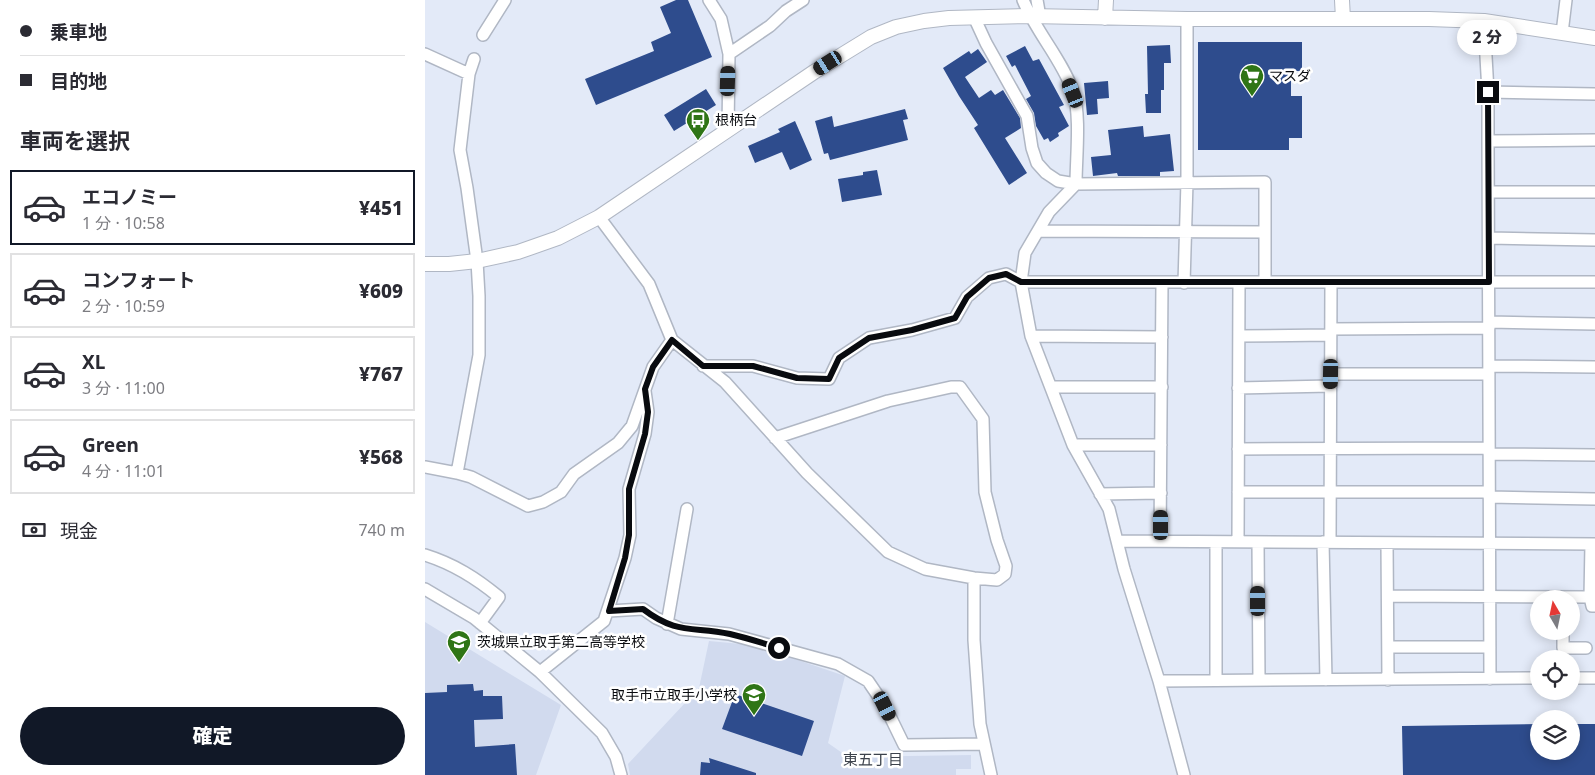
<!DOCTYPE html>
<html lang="ja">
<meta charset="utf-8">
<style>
:root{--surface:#fff;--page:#f7f7f7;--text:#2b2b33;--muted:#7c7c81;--line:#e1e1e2;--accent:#111827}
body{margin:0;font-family:"Noto Sans","Noto Sans JP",sans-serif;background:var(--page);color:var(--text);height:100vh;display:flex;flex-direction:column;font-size:19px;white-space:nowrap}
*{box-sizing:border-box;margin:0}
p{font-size:16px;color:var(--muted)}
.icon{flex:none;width:28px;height:28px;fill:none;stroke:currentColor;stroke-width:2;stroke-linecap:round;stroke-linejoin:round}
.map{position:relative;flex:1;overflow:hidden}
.side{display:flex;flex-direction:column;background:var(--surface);width:425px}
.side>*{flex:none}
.guide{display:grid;align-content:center;height:110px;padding:0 20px;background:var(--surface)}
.needle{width:32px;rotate:351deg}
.tools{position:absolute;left:1105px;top:590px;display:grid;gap:10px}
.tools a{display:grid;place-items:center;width:50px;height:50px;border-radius:50%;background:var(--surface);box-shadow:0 2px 12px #0003;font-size:25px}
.end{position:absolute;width:22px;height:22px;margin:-11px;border:6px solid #090b0f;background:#fff;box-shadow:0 0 0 2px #fff}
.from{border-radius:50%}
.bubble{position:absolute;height:35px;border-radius:18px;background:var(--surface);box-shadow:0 2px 12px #0003;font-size:16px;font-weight:800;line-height:35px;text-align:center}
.car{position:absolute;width:15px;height:30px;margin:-15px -8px;border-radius:6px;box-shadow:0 0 4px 1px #0007;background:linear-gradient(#222 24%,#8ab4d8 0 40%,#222 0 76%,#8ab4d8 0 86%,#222 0)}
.guide b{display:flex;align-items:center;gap:18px;height:48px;font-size:19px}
.guide b+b{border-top:1px solid var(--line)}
.guide i{width:12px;height:12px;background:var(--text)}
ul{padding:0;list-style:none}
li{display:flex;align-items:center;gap:15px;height:75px;margin:0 10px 8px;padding:0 10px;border:2px solid var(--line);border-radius:0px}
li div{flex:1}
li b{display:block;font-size:19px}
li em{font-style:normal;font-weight:800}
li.on{border-color:var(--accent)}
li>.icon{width:45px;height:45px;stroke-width:1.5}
h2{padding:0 20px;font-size:22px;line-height:60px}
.pay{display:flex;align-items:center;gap:12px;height:55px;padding:0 20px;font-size:19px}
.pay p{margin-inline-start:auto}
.button{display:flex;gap:10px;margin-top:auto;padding:10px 20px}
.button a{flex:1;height:58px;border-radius:30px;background:var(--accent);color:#fff;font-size:20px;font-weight:800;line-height:58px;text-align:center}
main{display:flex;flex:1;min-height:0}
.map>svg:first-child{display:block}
.built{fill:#d1daee}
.building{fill:#2e4c8d}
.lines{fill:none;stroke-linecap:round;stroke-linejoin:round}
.minor-casing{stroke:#b0b7c4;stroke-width:14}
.tertiary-casing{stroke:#b0b7c4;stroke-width:16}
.minor{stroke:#fff;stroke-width:11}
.tertiary{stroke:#fff;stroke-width:14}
.route{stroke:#090b0f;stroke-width:6}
.labels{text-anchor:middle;stroke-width:5;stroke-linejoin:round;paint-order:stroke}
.poi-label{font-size:14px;fill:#090b0f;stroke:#fff;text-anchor:start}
.neighbourhood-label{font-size:15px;fill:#3c424c;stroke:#fff}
</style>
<main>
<section class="side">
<div class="guide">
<b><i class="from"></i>乗車地</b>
<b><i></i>目的地</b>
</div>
<h2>車両を選択</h2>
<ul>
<li class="on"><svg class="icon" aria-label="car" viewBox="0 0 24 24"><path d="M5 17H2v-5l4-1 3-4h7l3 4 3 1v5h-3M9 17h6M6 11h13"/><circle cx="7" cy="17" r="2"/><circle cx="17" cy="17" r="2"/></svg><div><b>エコノミー</b><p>1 分 · 10:58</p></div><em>¥451</em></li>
<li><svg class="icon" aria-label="car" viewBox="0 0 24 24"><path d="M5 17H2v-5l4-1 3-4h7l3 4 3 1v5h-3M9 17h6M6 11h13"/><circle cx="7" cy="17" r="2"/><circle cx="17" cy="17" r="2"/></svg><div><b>コンフォート</b><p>2 分 · 10:59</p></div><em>¥609</em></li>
<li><svg class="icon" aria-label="car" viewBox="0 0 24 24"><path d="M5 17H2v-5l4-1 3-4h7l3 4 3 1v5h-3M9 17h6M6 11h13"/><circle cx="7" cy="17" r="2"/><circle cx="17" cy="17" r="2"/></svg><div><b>XL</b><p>3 分 · 11:00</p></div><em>¥767</em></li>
<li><svg class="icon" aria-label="car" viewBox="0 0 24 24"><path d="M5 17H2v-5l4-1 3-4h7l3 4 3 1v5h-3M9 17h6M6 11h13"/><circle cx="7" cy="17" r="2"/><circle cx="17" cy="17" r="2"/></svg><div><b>Green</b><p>4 分 · 11:01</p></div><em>¥568</em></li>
</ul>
<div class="pay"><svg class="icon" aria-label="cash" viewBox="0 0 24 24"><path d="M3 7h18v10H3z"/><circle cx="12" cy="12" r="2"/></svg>現金<p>740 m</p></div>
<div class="button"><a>確定</a></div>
</section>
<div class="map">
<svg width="1170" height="775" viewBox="0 0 1170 775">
<rect width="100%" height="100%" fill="#e3eaf8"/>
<path class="built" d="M 0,622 L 136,705 L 111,775 L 0,775 Z
M 284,641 L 316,644 L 361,656 L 420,676 L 403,743 L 423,757 L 546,755 L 546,769 L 531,769 L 531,775 L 205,775 L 203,764 L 274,688 Z"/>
<path class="building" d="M 251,0 L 263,0 L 287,57 L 171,105 L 160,79 L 229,51 L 226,42 L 246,33 L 235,7 Z
M 773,42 L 877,42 L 877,71 L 866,71 L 866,96 L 877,96 L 877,138 L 864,138 L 864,150 L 773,150 Z
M 745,45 L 746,63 L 739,63 L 739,90 L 736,90 L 736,113 L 721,113 L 720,94 L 723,94 L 722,46 Z
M 600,46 L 608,61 L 614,59 L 639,105 L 634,107 L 644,126 L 633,133 L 634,136 L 625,142 L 623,138 L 619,140 L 611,126 L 609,113 L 601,99 L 606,96 L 590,65 L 587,67 L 581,56 Z
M 553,49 L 562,62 L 540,77 L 554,98 L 566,90 L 570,95 L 578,90 L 595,118 L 596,128 L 580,138 L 602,173 L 584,185 L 549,128 L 553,125 L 534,96 L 518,68 L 544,51 L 546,54 Z
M 683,81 L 684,98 L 672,99 L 673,114 L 662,115 L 659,83 Z
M 281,89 L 291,105 L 249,131 L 239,115 Z
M 480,109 L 483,119 L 478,120 L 483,140 L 405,160 L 403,153 L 399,154 L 390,121 L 407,116 L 409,127 Z
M 370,121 L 387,160 L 365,170 L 357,152 L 330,163 L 323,146 L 355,132 L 353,129 Z
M 718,126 L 719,137 L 745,134 L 749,171 L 735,172 L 735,176 L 693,176 L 692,173 L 668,176 L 666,157 L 686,155 L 683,130 Z
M 452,170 L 457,195 L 417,202 L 413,179 L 438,175 L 438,172 Z
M 48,684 L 49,691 L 58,690 L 58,696 L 77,696 L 78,719 L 49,720 L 50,747 L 90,744 L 92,775 L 0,775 L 0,693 L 22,692 L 22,685 Z
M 310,694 L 389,721 L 377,756 L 297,729 Z
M 1114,724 L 1114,751 L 1146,751 L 1146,724 L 1170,724 L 1170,775 L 978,775 L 977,726 Z
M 284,758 L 331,773 L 331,775 L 275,775 L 276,762 L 285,763 Z"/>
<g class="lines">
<g class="minor-casing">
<path id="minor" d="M 284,0 L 296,19 L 304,54 L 303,130
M 598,0 C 611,32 636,58 648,91 C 656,115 651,158 651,184 L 624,212 L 600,253 L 596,282 L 606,336 L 648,445 L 684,509 L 699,569 L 734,681 L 759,775
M 612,0 L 615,17
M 549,17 L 561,43 L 602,116 L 607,148 L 612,163 L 621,173 L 633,181 L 651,184 L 840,182 L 840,282
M 1059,21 L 1063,92 L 1063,141 L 1065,679
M 1137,33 L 1141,0
M 58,35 L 80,0
M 0,54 L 44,74
M 304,54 L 345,26 L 361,11 L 378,0
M 1063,92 L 1170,94
M 1063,141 L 1170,140
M 1064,192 L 1170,192
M 174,217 L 224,284 L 247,340 L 300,382 L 382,473 L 463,552 L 500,569 L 549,578 L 572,580 L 580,574 L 581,566 L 572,540 L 560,492 L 558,419 L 535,387 L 526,387 L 463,401 L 350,438
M 613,231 L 840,232
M 1064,238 L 1170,240
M 759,283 L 762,182 L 762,19
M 1064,322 L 1170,324
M 906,329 L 1064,328
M 606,336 L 737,337
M 814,336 L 905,335
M 278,366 L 328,366 L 372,378 L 404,379 L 414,358 L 444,338 L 487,330 L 530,318 L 542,297 L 564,278 L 581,274 L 596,282 L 1170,282
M 1064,366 L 1170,367
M 906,374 L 1064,374
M 626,387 L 737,387
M 813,388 L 906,386
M 648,445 L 736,445
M 813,449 L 1064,448
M 1064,454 L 1170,455
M 0,467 L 32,473 L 46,477 L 103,506 L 118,502 L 136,492 L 149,474 L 193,443 L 207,426 L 228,367 L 247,340
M 32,473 L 54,355 L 54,296 L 52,261 L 42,188 L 35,150 L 44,74 L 49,59
M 813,492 L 1064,492
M 675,494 L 736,493
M 1064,497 L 1170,499
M 692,541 L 1170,544
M 735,541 L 737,283
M 813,542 L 814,283
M 833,542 L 834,680
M 898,542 L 901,680
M 905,542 L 906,282
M 962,543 L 963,680
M 1166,544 L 1165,597 L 1167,606 L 1170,606
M 0,555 C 29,564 51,578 74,597 L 55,623
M 549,578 L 549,640 L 555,724 L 566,775
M 0,589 L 49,618 L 115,672 L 177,733 L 191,757 L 196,775
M 963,596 L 1165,597
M 184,611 L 218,609 L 231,618 L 256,629 L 304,634 L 413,664 L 443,681 L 460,706 L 479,745 L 559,744
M 242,624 L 262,509
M 1138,631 L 1138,648 L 1161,648
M 963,647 L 1065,647
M 115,672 L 179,621 L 200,558 L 205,535 L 204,489 L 220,434 L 223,412 L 220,391
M 1146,678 L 1170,678
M 791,680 L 791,542
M 734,681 L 1114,678"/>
</g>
<g class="tertiary-casing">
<path id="tertiary" d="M 917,0 L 918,19
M 680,18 L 681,0
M 0,264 L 24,264 L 52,261 L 93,252 L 133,238 L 174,217 L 389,72 L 446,37 L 471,27 L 499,21 L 524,18 L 604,16 L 762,19 L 1004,19 L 1059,21 L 1170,38"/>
</g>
<use href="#minor" class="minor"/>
<use href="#tertiary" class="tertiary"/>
</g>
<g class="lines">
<path class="route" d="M 354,648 C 338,643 322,638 305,634 C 268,626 252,635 218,609 L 184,611 L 200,558 L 204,535 L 204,489 L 220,434 L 223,412 L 220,389 L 228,367 L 247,340 L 278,366 L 328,366 L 372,378 L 404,379 L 414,358 L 444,338 L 487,330 L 530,318 L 542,297 L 564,278 L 581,274 L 596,282 L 1064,282 L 1063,92"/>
</g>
<defs>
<g id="supermarket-pin" transform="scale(1.25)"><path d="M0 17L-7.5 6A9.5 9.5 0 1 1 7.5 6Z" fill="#2f7516" stroke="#fff"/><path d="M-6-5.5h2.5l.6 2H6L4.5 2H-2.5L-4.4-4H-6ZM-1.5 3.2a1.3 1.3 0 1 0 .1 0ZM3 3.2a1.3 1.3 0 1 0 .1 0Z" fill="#fff"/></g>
<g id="bus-pin" transform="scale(1.25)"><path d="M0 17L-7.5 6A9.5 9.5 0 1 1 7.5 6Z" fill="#2f7516" stroke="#fff"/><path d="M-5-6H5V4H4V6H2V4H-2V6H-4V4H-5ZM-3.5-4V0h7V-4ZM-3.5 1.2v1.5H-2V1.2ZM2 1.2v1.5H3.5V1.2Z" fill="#fff"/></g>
<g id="school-pin" transform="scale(1.25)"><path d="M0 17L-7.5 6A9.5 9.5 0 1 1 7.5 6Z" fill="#2f7516" stroke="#fff"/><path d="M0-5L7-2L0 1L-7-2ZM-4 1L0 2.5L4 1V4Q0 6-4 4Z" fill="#fff"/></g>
</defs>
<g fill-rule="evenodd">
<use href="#supermarket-pin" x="827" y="76"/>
<use href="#bus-pin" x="273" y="120"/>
<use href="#school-pin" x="34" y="642"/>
<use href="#school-pin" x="329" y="695"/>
</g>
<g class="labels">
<g class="poi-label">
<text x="844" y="81">マスダ</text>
<text x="290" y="125">根柄台</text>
<text x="52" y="647">茨城県立取手第二高等学校</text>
<text x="312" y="700" text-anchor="end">取手市立取手小学校</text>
</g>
<g class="neighbourhood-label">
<text x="448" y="765">東五丁目</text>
</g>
</g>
</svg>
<div class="tools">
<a><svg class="needle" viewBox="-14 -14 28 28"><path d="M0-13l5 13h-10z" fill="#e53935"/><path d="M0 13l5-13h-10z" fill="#7c7c81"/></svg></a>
<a><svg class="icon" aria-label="locate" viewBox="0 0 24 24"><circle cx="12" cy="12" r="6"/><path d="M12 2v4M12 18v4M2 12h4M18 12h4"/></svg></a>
<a><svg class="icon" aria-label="layers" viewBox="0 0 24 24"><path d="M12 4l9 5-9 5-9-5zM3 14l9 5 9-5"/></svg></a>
</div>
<i class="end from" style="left:354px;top:648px"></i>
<i class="end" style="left:1063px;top:92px"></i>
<div class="bubble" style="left:1032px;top:20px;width:60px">2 分</div>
<i class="car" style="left:403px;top:63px;rotate:238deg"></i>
<i class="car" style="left:303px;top:81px;rotate:2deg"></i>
<i class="car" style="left:648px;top:93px;rotate:338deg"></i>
<i class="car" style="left:906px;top:374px;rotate:181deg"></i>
<i class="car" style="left:736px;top:525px;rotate:0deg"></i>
<i class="car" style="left:833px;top:601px;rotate:0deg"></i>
<i class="car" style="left:460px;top:706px;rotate:154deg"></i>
</div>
</main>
